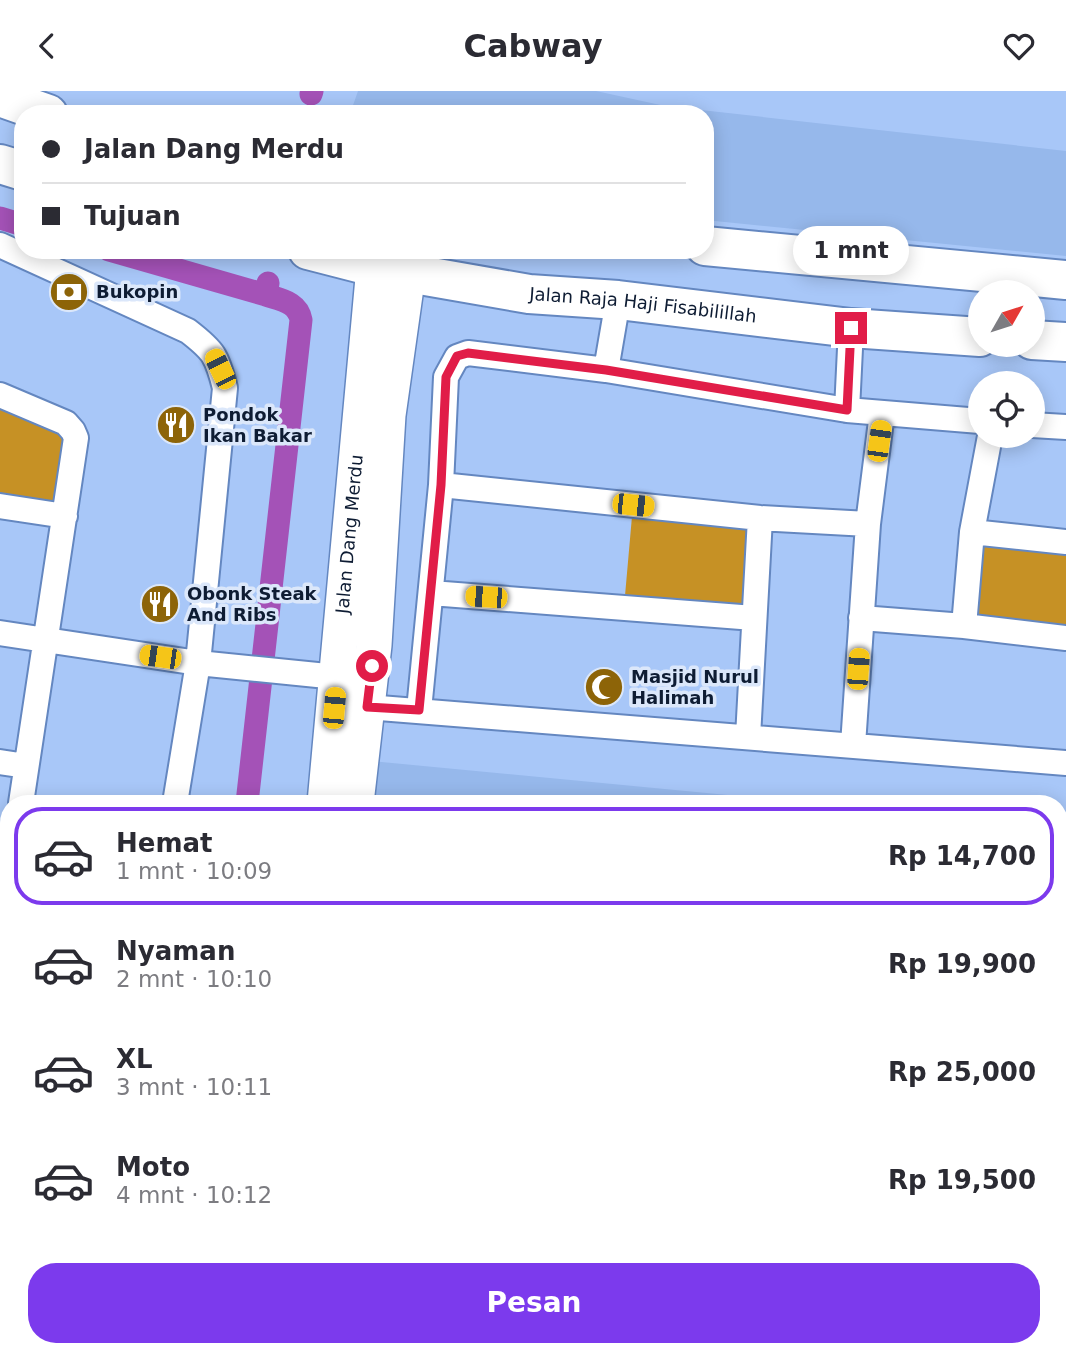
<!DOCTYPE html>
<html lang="id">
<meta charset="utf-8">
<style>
:root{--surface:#fff;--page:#f7f7f7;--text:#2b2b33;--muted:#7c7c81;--line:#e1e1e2;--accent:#7c3aed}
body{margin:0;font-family:"DejaVu Sans",sans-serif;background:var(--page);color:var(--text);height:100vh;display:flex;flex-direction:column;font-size:26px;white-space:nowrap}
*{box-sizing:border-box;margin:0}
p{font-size:23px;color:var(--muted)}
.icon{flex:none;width:38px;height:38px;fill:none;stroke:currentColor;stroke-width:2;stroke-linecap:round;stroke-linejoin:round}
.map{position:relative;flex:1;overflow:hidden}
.panel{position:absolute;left:0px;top:704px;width:1068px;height:562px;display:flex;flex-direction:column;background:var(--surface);border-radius:28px 28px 0 0;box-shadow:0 4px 18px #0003}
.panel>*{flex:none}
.hud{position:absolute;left:14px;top:14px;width:700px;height:154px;border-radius:28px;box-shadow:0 4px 18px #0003;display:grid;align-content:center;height:154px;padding:0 28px;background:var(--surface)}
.needle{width:46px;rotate:51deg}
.buttons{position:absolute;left:968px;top:189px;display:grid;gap:14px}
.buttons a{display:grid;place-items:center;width:77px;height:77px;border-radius:50%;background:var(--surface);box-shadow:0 4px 18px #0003;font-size:35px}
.end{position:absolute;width:32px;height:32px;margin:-16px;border:9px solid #e11d48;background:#fff;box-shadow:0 0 0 4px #fff}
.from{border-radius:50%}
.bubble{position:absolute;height:49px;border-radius:24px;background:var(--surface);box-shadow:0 4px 18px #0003;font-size:23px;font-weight:800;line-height:49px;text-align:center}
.car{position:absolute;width:21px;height:42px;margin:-21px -10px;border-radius:9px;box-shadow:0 0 5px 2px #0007;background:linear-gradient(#f5c518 24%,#345 0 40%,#f5c518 0 76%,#345 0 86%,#f5c518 0)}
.hud b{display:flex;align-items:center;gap:24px;height:66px;font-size:26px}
.hud b+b{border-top:2px solid var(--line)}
.hud i{width:18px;height:18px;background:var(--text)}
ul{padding:12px 0 0;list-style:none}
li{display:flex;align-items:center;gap:21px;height:98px;margin:0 14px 10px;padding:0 14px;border:4px solid transparent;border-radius:28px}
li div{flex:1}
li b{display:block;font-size:26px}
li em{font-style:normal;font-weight:800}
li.current{border-color:var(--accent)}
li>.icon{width:63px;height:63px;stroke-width:1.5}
.cta{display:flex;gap:14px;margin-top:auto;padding:14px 28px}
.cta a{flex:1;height:80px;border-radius:28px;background:var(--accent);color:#fff;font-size:28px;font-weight:800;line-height:80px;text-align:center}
header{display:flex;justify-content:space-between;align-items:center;height:91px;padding:0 28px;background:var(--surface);font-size:32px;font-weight:800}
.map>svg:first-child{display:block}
.built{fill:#96b8eb}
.green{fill:#c69125}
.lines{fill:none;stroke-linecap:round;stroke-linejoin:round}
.canal{stroke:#a452b7;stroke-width:23}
.street-casing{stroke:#6487c0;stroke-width:28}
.secondary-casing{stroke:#6487c0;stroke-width:38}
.primary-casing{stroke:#6487c0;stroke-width:42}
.street{stroke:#fff;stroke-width:24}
.secondary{stroke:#fff;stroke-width:35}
.primary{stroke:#fff;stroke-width:38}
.route{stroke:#e11d48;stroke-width:9}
.labels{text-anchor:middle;stroke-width:7;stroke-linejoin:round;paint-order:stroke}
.poi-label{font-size:18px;font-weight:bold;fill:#0e1c33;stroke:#dbe7fa;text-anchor:start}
.street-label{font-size:18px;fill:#0e1c33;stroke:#dbe7fa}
</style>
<header><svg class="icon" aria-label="back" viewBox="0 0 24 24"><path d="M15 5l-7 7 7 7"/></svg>Cabway<svg class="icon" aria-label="heart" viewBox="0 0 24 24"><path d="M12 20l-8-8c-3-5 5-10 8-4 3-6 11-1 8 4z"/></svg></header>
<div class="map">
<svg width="1066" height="1264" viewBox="0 0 1066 1264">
<rect width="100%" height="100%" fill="#a8c7f8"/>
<path class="built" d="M 358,0 L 596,0 L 665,15 L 1066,60 L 1066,165 L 705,129 L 705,23 L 350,23 Z
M 371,670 L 812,712 L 365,712 Z
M 1059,736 L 1066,736 L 1066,1182 L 1059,1181 Z"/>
<path class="green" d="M 0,305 L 73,346 L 63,422 L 0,412 Z
M 633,414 L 760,427 L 754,527 L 624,516 Z
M 971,449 L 1066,451 L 1066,547 L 964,535 Z"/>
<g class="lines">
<path class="canal" d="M 311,3 L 312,0
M 0,127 L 23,134
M 109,159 L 266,204 L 268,192
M 247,712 L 301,229 C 298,211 281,209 266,204
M 0,860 L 9,861
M 220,1264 L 221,1256"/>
<g class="street-casing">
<path id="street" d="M 0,154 L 188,240 C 214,260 217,265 225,297 L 198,572 L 175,712
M 606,279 L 618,209
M 0,304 L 66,332 L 73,340 L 76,347 L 21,712
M 847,319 L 851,237
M 1032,334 L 1066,336
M 441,394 L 760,427 L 868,433
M 0,415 L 65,425
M 972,441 L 1066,451
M 431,502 L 754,527
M 861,527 L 964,535 L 1066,547
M 964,535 L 972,441 L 990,345
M 0,542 L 198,572 L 337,586
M 367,616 L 1066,672
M 419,619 L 441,394 L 446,286 L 457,266 L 468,262 L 606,279 L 847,319 L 980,330
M 748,646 L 760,427
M 853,654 L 868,433 L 882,322
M 0,671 L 26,675
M 0,791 L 9,792
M 0,1019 L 9,1020
M 1059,1155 L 1066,1156"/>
</g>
<g class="secondary-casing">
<g id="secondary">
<path id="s1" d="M 325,712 L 374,176"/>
<path d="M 356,712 L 374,554 L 388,324 L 408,182"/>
<path d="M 260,1264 L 261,1256"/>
<path d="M 292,1264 L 293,1256"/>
</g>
</g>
<g class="primary-casing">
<g id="primary">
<path d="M 0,6 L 48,23"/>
<path d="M 0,73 L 23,80"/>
<path d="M 705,155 L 1066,189"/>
<path id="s2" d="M 308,159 L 374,176 L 529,203 L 618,209 L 851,237 L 980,246"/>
<path d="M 1032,249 L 1066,251"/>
</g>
</g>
<use href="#street" class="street"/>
<use href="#secondary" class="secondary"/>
<use href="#primary" class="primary"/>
</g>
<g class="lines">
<path class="route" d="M 372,575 L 367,616 L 419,619 L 441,394 L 446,286 L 457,265 L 468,262 L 606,279 L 847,319 L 851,237"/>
</g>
<defs>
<g id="bank-disc" transform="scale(2.0125)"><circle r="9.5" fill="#8d6408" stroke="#dbe7fa"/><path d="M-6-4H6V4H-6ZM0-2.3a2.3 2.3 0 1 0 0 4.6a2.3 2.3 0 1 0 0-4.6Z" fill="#fff"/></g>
<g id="restaurant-disc" transform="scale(2.0125)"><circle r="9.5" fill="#8d6408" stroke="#dbe7fa"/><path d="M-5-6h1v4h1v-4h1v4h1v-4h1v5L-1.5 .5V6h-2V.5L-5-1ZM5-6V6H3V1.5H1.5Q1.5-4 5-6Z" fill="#fff"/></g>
<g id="mosque-disc" transform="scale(2.0125)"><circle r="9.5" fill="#8d6408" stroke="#dbe7fa"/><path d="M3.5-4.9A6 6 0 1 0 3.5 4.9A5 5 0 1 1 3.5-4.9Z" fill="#fff"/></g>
</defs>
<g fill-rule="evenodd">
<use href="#bank-disc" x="69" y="201"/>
<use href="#restaurant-disc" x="176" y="334"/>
<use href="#restaurant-disc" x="160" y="513"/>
<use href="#mosque-disc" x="604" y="596"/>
</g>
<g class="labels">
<g class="poi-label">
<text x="96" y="207">Bukopin</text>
<text x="203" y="330">Pondok<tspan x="203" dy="21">Ikan Bakar</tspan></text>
<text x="187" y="509">Obonk Steak<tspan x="187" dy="21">And Ribs</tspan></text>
<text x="631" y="592">Masjid Nurul<tspan x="631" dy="21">Halimah</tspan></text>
</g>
<g class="street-label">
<text dy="6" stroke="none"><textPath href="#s2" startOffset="340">Jalan Raja Haji Fisabilillah</textPath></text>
<text dy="6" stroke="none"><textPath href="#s1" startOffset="270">Jalan Dang Merdu</textPath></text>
</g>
</g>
</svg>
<div class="buttons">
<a><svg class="needle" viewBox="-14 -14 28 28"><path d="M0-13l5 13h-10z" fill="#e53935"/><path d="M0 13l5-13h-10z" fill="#7c7c81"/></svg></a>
<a><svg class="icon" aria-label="locate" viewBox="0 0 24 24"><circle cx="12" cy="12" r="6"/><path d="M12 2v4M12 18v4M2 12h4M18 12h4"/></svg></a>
</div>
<i class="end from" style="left:372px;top:575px"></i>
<i class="end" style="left:851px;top:237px"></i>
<div class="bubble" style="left:793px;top:135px;width:116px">1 mnt</div>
<i class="car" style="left:220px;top:278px;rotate:334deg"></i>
<i class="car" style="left:879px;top:350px;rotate:8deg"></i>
<i class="car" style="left:633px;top:414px;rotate:96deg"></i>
<i class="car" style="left:486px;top:506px;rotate:274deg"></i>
<i class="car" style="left:160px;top:566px;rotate:278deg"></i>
<i class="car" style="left:858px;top:578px;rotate:4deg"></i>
<i class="car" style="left:334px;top:617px;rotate:5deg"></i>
<div class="hud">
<b><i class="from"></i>Jalan Dang Merdu</b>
<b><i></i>Tujuan</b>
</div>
<section class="panel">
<ul>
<li class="current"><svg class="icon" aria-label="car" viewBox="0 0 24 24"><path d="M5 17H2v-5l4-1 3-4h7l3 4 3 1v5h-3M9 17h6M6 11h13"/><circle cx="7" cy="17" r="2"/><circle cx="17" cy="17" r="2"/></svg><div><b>Hemat</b><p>1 mnt · 10:09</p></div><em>Rp 14,700</em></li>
<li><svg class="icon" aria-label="car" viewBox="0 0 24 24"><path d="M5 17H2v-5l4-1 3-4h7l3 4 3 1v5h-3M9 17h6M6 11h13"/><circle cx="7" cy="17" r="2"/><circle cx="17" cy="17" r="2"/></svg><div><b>Nyaman</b><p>2 mnt · 10:10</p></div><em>Rp 19,900</em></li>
<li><svg class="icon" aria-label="car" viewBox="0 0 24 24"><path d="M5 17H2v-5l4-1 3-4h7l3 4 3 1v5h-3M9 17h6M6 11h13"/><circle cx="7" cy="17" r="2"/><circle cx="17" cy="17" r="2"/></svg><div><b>XL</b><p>3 mnt · 10:11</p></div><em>Rp 25,000</em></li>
<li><svg class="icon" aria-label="car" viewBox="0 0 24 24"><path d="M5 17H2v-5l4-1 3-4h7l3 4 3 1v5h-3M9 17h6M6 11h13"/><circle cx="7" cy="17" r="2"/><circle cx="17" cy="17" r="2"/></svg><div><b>Moto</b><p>4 mnt · 10:12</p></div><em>Rp 19,500</em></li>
</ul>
<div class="cta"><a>Pesan</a></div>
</section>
</div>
